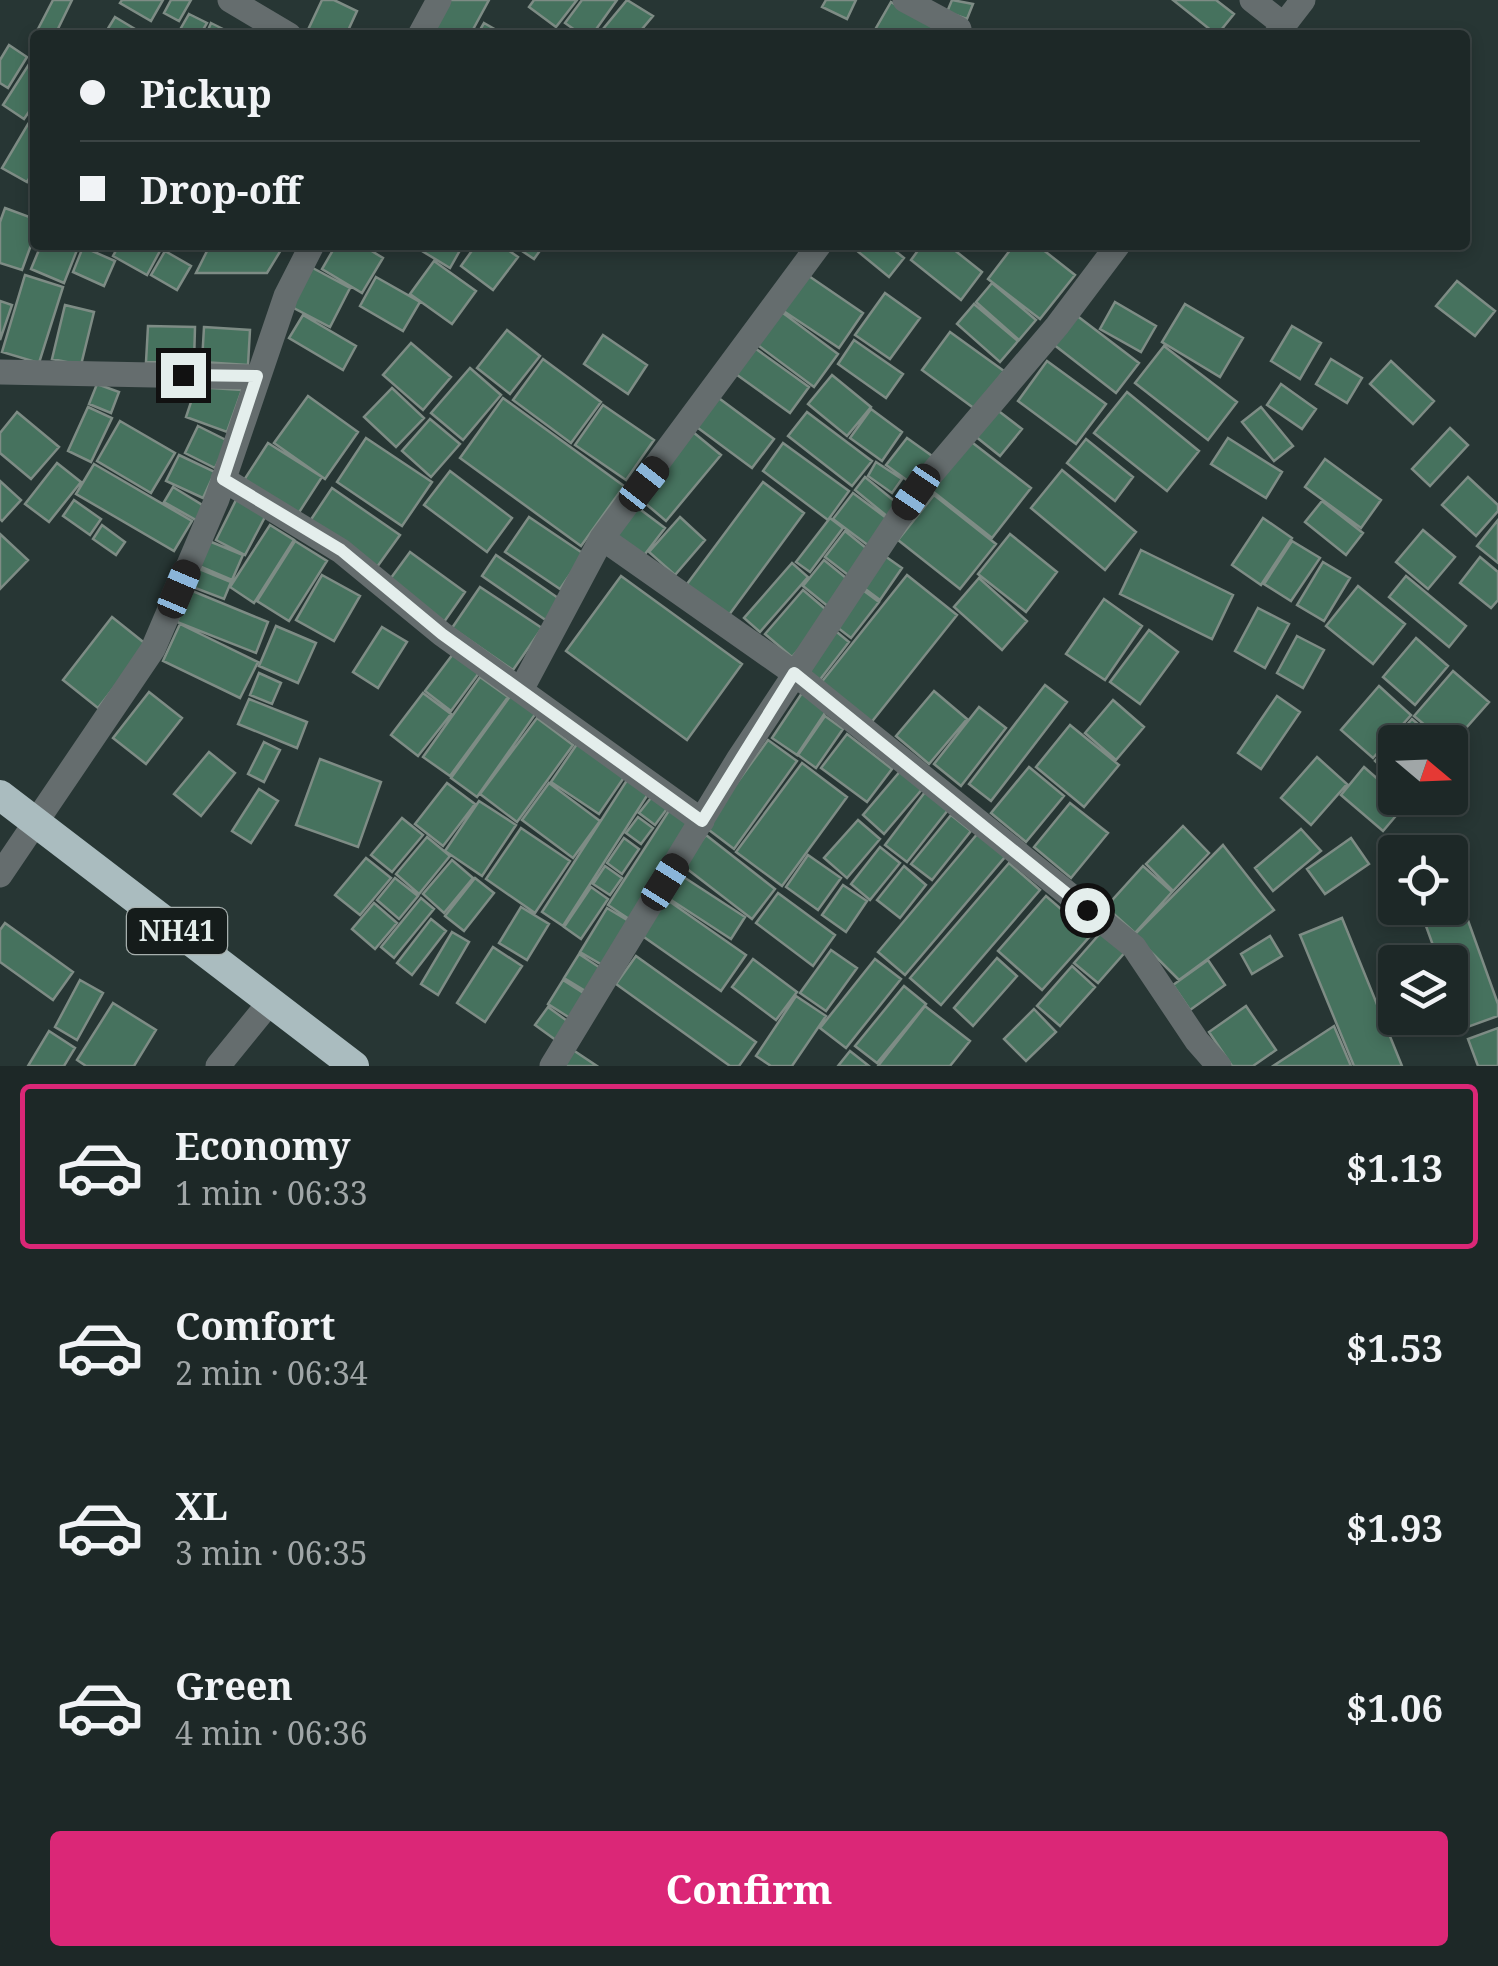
<!DOCTYPE html>
<meta charset="utf-8">
<style>
:root{--surface:#1d2827;--page:#25302f;--text:#f1f3f6;--muted:#a0a6a7;--line:#3b4444;--accent:#db2777}
body{margin:0;font-family:"Noto Serif",serif;background:var(--page);color:var(--text);height:100vh;display:flex;flex-direction:column;font-size:38px;white-space:nowrap}
*{box-sizing:border-box;margin:0}
p{font-size:32px;color:var(--muted)}
.icon{flex:none;width:55px;height:55px;fill:none;stroke:currentColor;stroke-width:2;stroke-linecap:round;stroke-linejoin:round}
.map{position:relative;height:1066px;overflow:hidden}
.drawer{display:flex;flex-direction:column;background:var(--surface);flex:1}
.drawer>*{flex:none}
.guide{position:absolute;left:30px;top:30px;width:1440px;height:220px;border-radius:10px;box-shadow:0 5px 15px #0003,0 0 0 2px var(--line);display:grid;align-content:center;height:220px;padding:0 50px;background:var(--surface)}
.needle{width:65px;rotate:109deg}
.fabs{position:absolute;left:1378px;top:725px;display:grid;gap:20px}
.fabs a{display:grid;place-items:center;width:90px;height:90px;border-radius:10px;background:var(--surface);box-shadow:0 5px 15px #0003,0 0 0 2px var(--line);font-size:50px}
.end{position:absolute;width:45px;height:45px;margin:-22px;border:12px solid #e4eeec;background:#111;box-shadow:0 0 0 5px #111}
.from{border-radius:50%}
.car{position:absolute;width:30px;height:60px;margin:-30px -15px;border-radius:12px;box-shadow:0 0 8px 2px #0007;background:linear-gradient(#222 24%,#8ab4d8 0 40%,#222 0 76%,#8ab4d8 0 86%,#222 0)}
.guide b{display:flex;align-items:center;gap:35px;height:95px;font-size:38px}
.guide b+b{border-top:2px solid var(--line)}
.guide i{width:25px;height:25px;background:var(--text)}
ul{padding:18px 0 0;list-style:none}
li{display:flex;align-items:center;gap:30px;height:165px;margin:0 20px 15px;padding:0 30px;border:5px solid transparent;border-radius:10px}
li div{flex:1}
li b{display:block;font-size:38px}
li em{font-style:normal;font-weight:700}
li.current{border-color:var(--accent)}
li>.icon{width:90px;height:90px;stroke-width:1.5}
.primary-button{display:flex;gap:20px;margin-top:auto;padding:20px 50px}
.primary-button a{flex:1;height:115px;border-radius:10px;background:var(--accent);color:#fff;font-size:40px;font-weight:700;line-height:115px;text-align:center}
.map>svg:first-child{display:block}
.building{fill:#46725e;stroke:#7e8c85;stroke-width:2.5}
.lines{fill:none;stroke-linecap:round;stroke-linejoin:round}
.street{stroke:#656d6e;stroke-width:25}
.highway{stroke:#aabcbf;stroke-width:30}
.route{stroke:#e4eeec;stroke-width:12}
.labels{text-anchor:middle;stroke-width:8;stroke-linejoin:round;paint-order:stroke}
.shield{fill:#151c1b;stroke:#a6afad;stroke-width:2.5}
.shield-label{font-size:28px;font-weight:bold;fill:#e4eeec}
</style>
<div class="map">
<svg width="1498" height="1066" viewBox="0 0 1498 1066">
<rect width="100%" height="100%" fill="#273634"/>
<path class="building" d="M 53,0 L 72,0 L 55,35 L 38,29 Z
M 122,0 L 163,0 L 151,21 L 120,3 Z
M 171,0 L 191,0 L 179,21 L 164,13 Z
M 322,0 L 334,0 L 357,11 L 346,35 L 307,32 Z
M 445,0 L 489,0 L 470,35 L 443,35 L 430,28 Z
M 534,0 L 577,0 L 556,27 L 529,7 Z
M 582,0 L 617,0 L 592,35 L 582,35 L 565,23 Z
M 627,0 L 653,16 L 637,35 L 598,35 Z
M 826,0 L 856,0 L 847,19 L 822,7 Z
M 952,0 L 973,4 L 967,19 L 947,12 Z
M 1173,0 L 1216,0 L 1234,14 L 1217,35 Z
M 891,2 L 939,31 L 937,35 L 872,35 Z
M 189,14 L 207,23 L 200,35 L 177,35 Z
M 115,17 L 145,35 L 104,35 Z
M 211,23 L 235,35 L 206,35 Z
M 484,23 L 505,35 L 477,35 Z
M 9,45 L 27,57 L 8,88 L 0,83 L 0,60 Z
M 31,61 L 35,64 L 35,103 L 24,119 L 3,105 Z
M 28,124 L 35,129 L 35,168 L 27,182 L 2,168 Z
M 5,208 L 35,219 L 35,234 L 22,270 L 0,263 L 0,222 Z
M 41,245 L 79,245 L 64,283 L 31,269 Z
M 119,245 L 153,245 L 161,249 L 147,275 L 113,256 Z
M 210,245 L 284,245 L 267,273 L 196,273 Z
M 336,245 L 362,245 L 383,258 L 362,293 L 322,269 Z
M 425,245 L 463,245 L 450,268 L 422,251 Z
M 476,245 L 501,245 L 518,257 L 493,290 L 461,266 Z
M 513,245 L 544,245 L 534,259 Z
M 850,245 L 888,245 L 904,258 L 889,277 Z
M 922,245 L 948,245 L 982,272 L 961,300 L 911,260 Z
M 1014,245 L 1037,245 L 1075,275 L 1040,319 L 988,279 Z
M 83,247 L 115,261 L 104,286 L 73,272 Z
M 165,251 L 191,266 L 177,290 L 151,275 Z
M 434,261 L 476,291 L 452,324 L 410,294 Z
M 309,266 L 350,288 L 330,327 L 288,305 Z
M 803,272 L 863,313 L 839,348 L 779,308 Z
M 25,275 L 63,287 L 39,363 L 2,352 Z
M 376,277 L 420,302 L 403,331 L 360,306 Z
M 1457,281 L 1495,311 L 1475,336 L 1436,306 Z
M 992,283 L 1036,320 L 1019,340 L 976,302 Z
M 885,293 L 920,318 L 890,359 L 855,335 Z
M 0,301 L 12,305 L 0,340 Z
M 1115,302 L 1156,326 L 1141,352 L 1100,329 Z
M 974,304 L 1018,341 L 1000,362 L 957,324 Z
M 1185,304 L 1243,338 L 1220,377 L 1162,342 Z
M 65,305 L 94,312 L 81,365 L 52,359 Z
M 779,310 L 838,354 L 814,387 L 755,343 Z
M 303,315 L 356,346 L 343,370 L 289,338 Z
M 1076,315 L 1139,363 L 1116,393 L 1053,344 Z
M 148,326 L 195,327 L 194,363 L 146,362 Z
M 1292,326 L 1321,343 L 1300,379 L 1271,361 Z
M 204,327 L 250,330 L 248,365 L 202,362 Z
M 507,330 L 540,356 L 510,394 L 477,368 Z
M 950,332 L 1004,371 L 975,409 L 922,370 Z
M 603,335 L 647,365 L 628,394 L 584,364 Z
M 854,340 L 903,374 L 886,398 L 838,364 Z
M 411,343 L 451,377 L 423,410 L 383,375 Z
M 752,346 L 809,387 L 790,413 L 733,372 Z
M 1164,346 L 1237,402 L 1208,440 L 1135,383 Z
M 543,359 L 601,402 L 571,443 L 513,400 Z
M 1331,359 L 1362,378 L 1347,403 L 1316,384 Z
M 1047,361 L 1106,404 L 1076,444 L 1018,401 Z
M 1391,361 L 1434,401 L 1413,424 L 1370,384 Z
M 470,368 L 501,395 L 463,440 L 431,413 Z
M 832,375 L 871,407 L 847,436 L 808,404 Z
M 97,384 L 119,392 L 111,413 L 89,404 Z
M 1281,384 L 1316,409 L 1302,429 L 1267,405 Z
M 196,387 L 242,390 L 227,432 L 186,417 Z
M 392,388 L 424,418 L 396,447 L 364,417 Z
M 1127,392 L 1199,451 L 1167,491 L 1094,433 Z
M 308,396 L 358,432 L 325,479 L 274,443 Z
M 716,396 L 774,439 L 752,468 L 694,425 Z
M 503,398 L 624,486 L 581,546 L 460,458 Z
M 603,405 L 654,440 L 626,480 L 575,445 Z
M 88,407 L 112,418 L 91,462 L 68,451 Z
M 1261,407 L 1293,446 L 1274,461 L 1242,422 Z
M 871,409 L 902,432 L 882,461 L 850,438 Z
M 996,409 L 1022,429 L 1000,456 L 975,436 Z
M 17,412 L 59,447 L 31,479 L 0,453 L 0,433 Z
M 807,412 L 872,461 L 852,486 L 788,436 Z
M 430,419 L 460,444 L 431,477 L 402,451 Z
M 120,421 L 175,453 L 151,493 L 97,461 Z
M 198,426 L 228,441 L 215,468 L 185,453 Z
M 1450,428 L 1468,445 L 1430,486 L 1412,469 Z
M 693,432 L 721,455 L 666,521 L 639,498 Z
M 366,438 L 432,482 L 402,526 L 337,482 Z
M 907,438 L 935,458 L 915,486 L 886,465 Z
M 1228,438 L 1282,472 L 1266,498 L 1211,464 Z
M 1086,439 L 1133,477 L 1115,501 L 1067,463 Z
M 969,440 L 1031,488 L 992,538 L 931,490 Z
M 268,443 L 322,477 L 298,514 L 244,480 Z
M 783,443 L 849,491 L 828,520 L 763,471 Z
M 179,455 L 215,472 L 203,498 L 166,481 Z
M 1325,459 L 1381,500 L 1361,528 L 1305,487 Z
M 876,462 L 902,479 L 892,493 L 868,476 Z
M 57,463 L 81,482 L 49,522 L 25,504 Z
M 94,464 L 192,521 L 174,551 L 76,494 Z
M 1062,470 L 1136,532 L 1105,570 L 1031,508 Z
M 450,471 L 512,518 L 487,552 L 424,505 Z
M 865,477 L 903,508 L 893,521 L 855,490 Z
M 1468,477 L 1498,505 L 1498,511 L 1476,536 L 1442,505 Z
M 0,481 L 21,500 L 2,521 L 0,519 Z
M 763,482 L 804,513 L 726,619 L 684,588 Z
M 173,487 L 204,506 L 196,520 L 164,502 Z
M 332,488 L 400,535 L 377,567 L 310,521 Z
M 853,493 L 889,520 L 869,546 L 833,519 Z
M 934,495 L 996,544 L 960,589 L 898,540 Z
M 74,500 L 101,519 L 90,535 L 63,516 Z
M 236,500 L 266,515 L 245,555 L 216,540 Z
M 1322,501 L 1363,533 L 1346,555 L 1305,522 Z
M 633,504 L 665,528 L 642,558 L 611,534 Z
M 529,517 L 584,554 L 560,589 L 505,552 Z
M 680,517 L 705,540 L 675,575 L 649,552 Z
M 830,518 L 843,528 L 810,572 L 796,562 Z
M 1263,518 L 1292,538 L 1261,585 L 1232,565 Z
M 1498,520 L 1498,563 L 1477,546 Z
M 102,525 L 125,542 L 116,555 L 93,539 Z
M 270,525 L 294,540 L 254,603 L 230,587 Z
M 1423,530 L 1455,557 L 1428,589 L 1396,562 Z
M 845,531 L 871,552 L 852,578 L 825,557 Z
M 0,534 L 28,560 L 0,589 Z
M 1010,534 L 1057,572 L 1026,612 L 978,574 Z
M 209,541 L 243,555 L 232,580 L 199,566 Z
M 295,541 L 327,561 L 289,621 L 257,601 Z
M 1292,541 L 1320,558 L 1291,601 L 1264,584 Z
M 1141,550 L 1233,595 L 1212,639 L 1120,594 Z
M 410,552 L 465,592 L 444,622 L 388,582 Z
M 882,554 L 902,568 L 880,600 L 860,585 Z
M 496,555 L 561,600 L 547,621 L 482,576 Z
M 1480,557 L 1498,572 L 1498,600 L 1491,608 L 1460,583 Z
M 824,560 L 851,582 L 830,608 L 803,586 Z
M 1323,562 L 1350,578 L 1324,621 L 1297,605 Z
M 792,563 L 808,577 L 760,632 L 744,618 Z
M 197,568 L 231,582 L 224,599 L 190,586 Z
M 322,575 L 360,596 L 334,641 L 296,620 Z
M 907,575 L 957,615 L 870,724 L 820,684 Z
M 621,576 L 742,664 L 687,740 L 566,651 Z
M 1406,576 L 1466,626 L 1449,647 L 1389,597 Z
M 979,578 L 1027,621 L 1002,650 L 954,607 Z
M 1358,586 L 1405,624 L 1373,664 L 1326,626 Z
M 480,587 L 542,628 L 513,670 L 452,628 Z
M 860,588 L 879,602 L 851,638 L 833,624 Z
M 190,590 L 268,622 L 256,653 L 177,622 Z
M 803,590 L 830,613 L 792,657 L 765,634 Z
M 1104,599 L 1142,626 L 1105,680 L 1066,654 Z
M 1258,608 L 1289,624 L 1265,668 L 1235,651 Z
M 112,617 L 147,645 L 98,708 L 63,680 Z
M 180,624 L 258,662 L 240,698 L 163,661 Z
M 276,626 L 316,643 L 298,683 L 259,666 Z
M 382,627 L 407,642 L 378,688 L 353,672 Z
M 832,628 L 849,642 L 815,686 L 798,673 Z
M 1149,630 L 1178,652 L 1140,704 L 1110,682 Z
M 1297,636 L 1324,650 L 1303,688 L 1277,673 Z
M 1416,638 L 1448,666 L 1415,705 L 1383,677 Z
M 453,654 L 479,673 L 451,711 L 425,691 Z
M 1453,671 L 1489,702 L 1450,746 L 1414,716 Z
M 259,673 L 281,683 L 272,704 L 250,695 Z
M 480,677 L 508,697 L 450,776 L 423,757 Z
M 1045,685 L 1067,702 L 991,801 L 969,784 Z
M 1379,686 L 1411,715 L 1373,758 L 1341,730 Z
M 934,691 L 967,719 L 929,764 L 896,736 Z
M 149,692 L 182,718 L 146,764 L 113,738 Z
M 423,693 L 451,714 L 418,756 L 391,735 Z
M 802,693 L 827,710 L 797,755 L 772,738 Z
M 511,695 L 536,713 L 477,797 L 451,778 Z
M 1277,696 L 1300,712 L 1261,769 L 1238,753 Z
M 249,699 L 307,722 L 297,748 L 238,724 Z
M 1113,700 L 1144,727 L 1116,760 L 1085,733 Z
M 979,707 L 1006,728 L 961,786 L 934,764 Z
M 825,716 L 843,729 L 816,768 L 798,755 Z
M 537,718 L 573,745 L 517,822 L 480,794 Z
M 1412,719 L 1439,742 L 1395,742 L 1395,779 L 1375,761 Z
M 1070,725 L 1119,765 L 1084,807 L 1036,767 Z
M 847,734 L 892,769 L 867,802 L 821,768 Z
M 768,740 L 797,761 L 734,849 L 705,827 Z
M 264,742 L 280,750 L 264,782 L 248,774 Z
M 577,744 L 625,776 L 599,814 L 551,782 Z
M 209,752 L 235,773 L 201,816 L 174,794 Z
M 1317,757 L 1347,784 L 1311,825 L 1281,798 Z
M 320,759 L 381,782 L 358,847 L 296,825 Z
M 802,763 L 847,797 L 782,886 L 736,852 Z
M 1029,767 L 1064,796 L 1026,842 L 991,813 Z
M 1364,767 L 1406,804 L 1383,831 L 1341,795 Z
M 902,769 L 924,787 L 884,834 L 863,815 Z
M 629,777 L 650,791 L 563,926 L 542,912 Z
M 447,783 L 475,804 L 443,846 L 415,824 Z
M 549,783 L 600,821 L 573,858 L 522,820 Z
M 259,789 L 278,801 L 251,843 L 232,831 Z
M 925,792 L 948,810 L 907,862 L 885,845 Z
M 654,794 L 669,806 L 655,825 L 639,813 Z
M 479,801 L 516,825 L 482,876 L 445,851 Z
M 1070,803 L 1108,833 L 1071,878 L 1034,847 Z
M 670,809 L 693,825 L 632,921 L 608,905 Z
M 951,815 L 971,831 L 932,880 L 911,864 Z
M 638,817 L 653,828 L 641,844 L 626,833 Z
M 402,818 L 423,835 L 392,872 L 371,855 Z
M 858,820 L 880,839 L 847,878 L 824,858 Z
M 1183,826 L 1209,853 L 1173,891 L 1146,864 Z
M 521,828 L 570,861 L 535,913 L 486,879 Z
M 1301,829 L 1321,851 L 1273,891 L 1255,868 Z
M 978,833 L 1005,857 L 905,975 L 878,952 Z
M 706,835 L 775,889 L 752,919 L 682,865 Z
M 427,837 L 450,856 L 419,894 L 396,874 Z
M 624,838 L 639,849 L 622,874 L 607,863 Z
M 1351,838 L 1369,864 L 1325,894 L 1307,869 Z
M 1223,845 L 1274,910 L 1179,980 L 1134,935 Z
M 880,847 L 900,863 L 870,900 L 851,884 Z
M 808,855 L 841,878 L 818,910 L 786,887 Z
M 366,858 L 391,878 L 360,915 L 335,895 Z
M 452,860 L 473,878 L 444,913 L 423,894 Z
M 1009,863 L 1040,890 L 941,1005 L 910,978 Z
M 605,866 L 622,878 L 610,895 L 593,884 Z
M 904,866 L 926,885 L 900,918 L 877,900 Z
M 1143,866 L 1172,892 L 1135,933 L 1106,907 Z
M 679,874 L 745,917 L 731,939 L 665,896 Z
M 395,878 L 418,896 L 399,919 L 377,900 Z
M 475,878 L 494,893 L 464,931 L 445,916 Z
M 843,885 L 867,901 L 846,932 L 822,915 Z
M 591,887 L 608,899 L 581,939 L 564,927 Z
M 778,893 L 835,935 L 813,966 L 756,923 Z
M 1046,896 L 1091,935 L 1042,990 L 998,951 Z
M 421,898 L 434,909 L 394,958 L 381,947 Z
M 666,899 L 746,955 L 721,991 L 641,935 Z
M 1461,901 L 1498,1004 L 1498,1016 L 1462,1029 L 1450,995 L 1450,962 L 1439,962 L 1422,915 Z
M 374,903 L 397,923 L 375,949 L 352,929 Z
M 521,907 L 549,924 L 527,960 L 499,943 Z
M 607,908 L 632,923 L 604,966 L 580,952 Z
M 1342,918 L 1402,1066 L 1354,1066 L 1300,935 Z
M 431,919 L 446,931 L 412,975 L 397,963 Z
M 5,923 L 73,972 L 53,1000 L 0,962 L 0,930 Z
M 1104,929 L 1127,950 L 1098,983 L 1074,963 Z
M 452,932 L 469,942 L 438,995 L 421,984 Z
M 1270,936 L 1282,956 L 1252,974 L 1241,954 Z
M 493,947 L 522,966 L 485,1022 L 457,1003 Z
M 831,950 L 857,968 L 826,1011 L 800,993 Z
M 579,954 L 602,969 L 587,992 L 564,978 Z
M 636,956 L 756,1042 L 739,1066 L 730,1066 L 616,984 Z
M 997,958 L 1017,976 L 973,1026 L 954,1008 Z
M 753,959 L 797,992 L 776,1020 L 732,987 Z
M 875,959 L 901,979 L 846,1048 L 820,1028 Z
M 1208,960 L 1225,985 L 1190,1010 L 1173,985 Z
M 1072,966 L 1095,987 L 1060,1026 L 1037,1006 Z
M 80,980 L 103,993 L 77,1040 L 55,1027 Z
M 563,980 L 585,994 L 570,1018 L 548,1004 Z
M 904,986 L 926,1004 L 877,1063 L 855,1046 Z
M 796,996 L 826,1016 L 792,1066 L 771,1066 L 756,1056 Z
M 113,1003 L 156,1030 L 134,1066 L 86,1066 L 77,1060 Z
M 925,1006 L 970,1041 L 950,1066 L 878,1066 Z
M 1246,1006 L 1276,1050 L 1253,1066 L 1232,1066 L 1209,1032 Z
M 548,1007 L 570,1023 L 557,1041 L 535,1025 Z
M 1034,1009 L 1056,1032 L 1026,1061 L 1004,1039 Z
M 1334,1026 L 1351,1066 L 1273,1066 Z
M 1498,1028 L 1498,1066 L 1478,1066 L 1468,1039 Z
M 49,1031 L 75,1048 L 64,1066 L 28,1066 Z
M 573,1050 L 597,1066 L 562,1066 Z
M 850,1051 L 869,1066 L 838,1066 Z"/>
<g class="lines">
<path class="street" d="M 230,0 L 289,35
M 905,0 L 959,29 L 955,35
M 1252,0 L 1284,25
M 420,35 L 439,0
M 1276,35 L 1303,0
M 0,372 L 257,377
M 223,479 L 341,551 L 442,634 L 702,821
M 602,538 L 794,673 L 1134,947 L 1197,1041 L 1219,1066
M 522,688 L 602,538 L 819,245
M 0,875 L 153,649 L 217,499 L 286,296 L 312,245
M 218,1066 L 270,1002
M 552,1066 L 738,760 L 916,492 L 1057,326 L 1118,245"/>
<path class="highway" d="M 0,795 L 354,1066"/>
</g>
<g class="lines">
<path class="route" d="M 183,375 L 257,376 L 223,479 L 341,550 L 442,634 L 702,821 L 794,673 L 1087,910"/>
</g>
<g class="labels">
<rect class="shield" x="127" y="908" width="100" height="46" rx="8"/>
<g class="shield-label">
<text x="177" y="941">NH41</text>
</g>
</g>
</svg>
<div class="fabs">
<a><svg class="needle" viewBox="-14 -14 28 28"><path d="M0-13l5 13h-10z" fill="#e53935"/><path d="M0 13l5-13h-10z" fill="#a0a6a7"/></svg></a>
<a><svg class="icon" aria-label="locate" viewBox="0 0 24 24"><circle cx="12" cy="12" r="6"/><path d="M12 2v4M12 18v4M2 12h4M18 12h4"/></svg></a>
<a><svg class="icon" aria-label="layers" viewBox="0 0 24 24"><path d="M12 4l9 5-9 5-9-5zM3 14l9 5 9-5"/></svg></a>
</div>
<i class="end from" style="left:1087px;top:910px"></i>
<i class="end" style="left:183px;top:375px"></i>
<i class="car" style="left:644px;top:484px;rotate:38deg"></i>
<i class="car" style="left:916px;top:492px;rotate:214deg"></i>
<i class="car" style="left:179px;top:589px;rotate:23deg"></i>
<i class="car" style="left:665px;top:882px;rotate:32deg"></i>
<div class="guide">
<b><i class="from"></i>Pickup</b>
<b><i></i>Drop-off</b>
</div>
</div>
<section class="drawer">
<ul>
<li class="current"><svg class="icon" aria-label="car" viewBox="0 0 24 24"><path d="M5 17H2v-5l4-1 3-4h7l3 4 3 1v5h-3M9 17h6M6 11h13"/><circle cx="7" cy="17" r="2"/><circle cx="17" cy="17" r="2"/></svg><div><b>Economy</b><p>1 min · 06:33</p></div><em>$1.13</em></li>
<li><svg class="icon" aria-label="car" viewBox="0 0 24 24"><path d="M5 17H2v-5l4-1 3-4h7l3 4 3 1v5h-3M9 17h6M6 11h13"/><circle cx="7" cy="17" r="2"/><circle cx="17" cy="17" r="2"/></svg><div><b>Comfort</b><p>2 min · 06:34</p></div><em>$1.53</em></li>
<li><svg class="icon" aria-label="car" viewBox="0 0 24 24"><path d="M5 17H2v-5l4-1 3-4h7l3 4 3 1v5h-3M9 17h6M6 11h13"/><circle cx="7" cy="17" r="2"/><circle cx="17" cy="17" r="2"/></svg><div><b>XL</b><p>3 min · 06:35</p></div><em>$1.93</em></li>
<li><svg class="icon" aria-label="car" viewBox="0 0 24 24"><path d="M5 17H2v-5l4-1 3-4h7l3 4 3 1v5h-3M9 17h6M6 11h13"/><circle cx="7" cy="17" r="2"/><circle cx="17" cy="17" r="2"/></svg><div><b>Green</b><p>4 min · 06:36</p></div><em>$1.06</em></li>
</ul>
<div class="primary-button"><a>Confirm</a></div>
</section>
